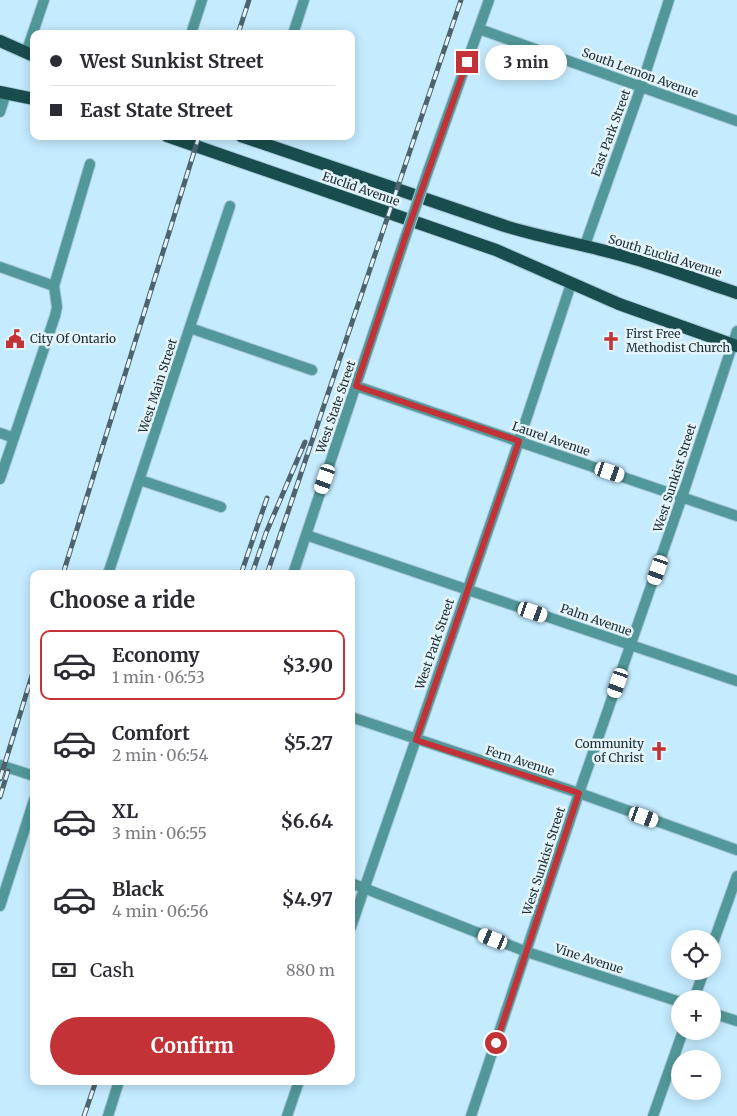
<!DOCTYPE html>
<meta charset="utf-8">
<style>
:root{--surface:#fff;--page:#f2f2f3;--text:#2b2b33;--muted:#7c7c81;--line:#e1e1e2;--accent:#c23236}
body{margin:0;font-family:Merriweather,serif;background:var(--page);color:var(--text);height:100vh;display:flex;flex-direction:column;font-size:19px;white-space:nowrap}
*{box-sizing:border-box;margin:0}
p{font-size:16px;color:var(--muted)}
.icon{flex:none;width:28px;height:28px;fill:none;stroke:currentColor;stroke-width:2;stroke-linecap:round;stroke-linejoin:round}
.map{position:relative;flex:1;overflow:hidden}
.panel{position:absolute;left:30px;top:570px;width:325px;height:515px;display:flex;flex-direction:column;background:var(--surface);border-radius:10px;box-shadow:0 2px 12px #0003}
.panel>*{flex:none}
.banner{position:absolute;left:30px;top:30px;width:325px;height:110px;border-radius:10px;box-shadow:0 2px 12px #0003;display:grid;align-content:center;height:110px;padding:0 20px;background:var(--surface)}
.buttons{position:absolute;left:671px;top:930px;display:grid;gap:10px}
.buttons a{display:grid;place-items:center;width:50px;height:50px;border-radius:50%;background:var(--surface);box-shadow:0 2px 12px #0003;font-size:25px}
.end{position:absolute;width:22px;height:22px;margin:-11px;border:6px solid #c23236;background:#fff;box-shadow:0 0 0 2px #fff}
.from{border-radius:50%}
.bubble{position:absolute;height:35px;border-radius:18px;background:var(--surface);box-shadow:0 2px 12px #0003;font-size:16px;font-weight:700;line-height:35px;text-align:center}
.car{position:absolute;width:15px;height:30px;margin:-15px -8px;border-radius:6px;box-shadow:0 0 4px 1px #0007;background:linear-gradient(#fff 24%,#345 0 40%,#fff 0 76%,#345 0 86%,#fff 0)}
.banner b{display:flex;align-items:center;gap:18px;height:48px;font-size:19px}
.banner b+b{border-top:1px solid var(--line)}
.banner i{width:12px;height:12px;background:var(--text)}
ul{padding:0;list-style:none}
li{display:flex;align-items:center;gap:15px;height:70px;margin:0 10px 8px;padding:0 10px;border:2px solid transparent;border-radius:10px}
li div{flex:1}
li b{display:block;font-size:19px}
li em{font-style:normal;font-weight:700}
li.selected{border-color:var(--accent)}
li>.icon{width:45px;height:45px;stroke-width:1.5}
h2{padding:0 20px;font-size:22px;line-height:60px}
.pay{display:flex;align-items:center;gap:12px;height:55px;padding:0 20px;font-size:19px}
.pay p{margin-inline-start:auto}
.cta{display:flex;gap:10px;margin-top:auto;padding:10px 20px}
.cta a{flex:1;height:58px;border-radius:30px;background:var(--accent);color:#fff;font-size:20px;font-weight:700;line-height:58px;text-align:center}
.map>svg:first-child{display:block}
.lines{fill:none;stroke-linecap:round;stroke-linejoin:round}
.minor-casing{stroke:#a3c6d6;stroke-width:12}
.major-casing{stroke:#a3c6d6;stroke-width:14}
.minor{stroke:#52989a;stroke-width:10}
.major{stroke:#194c4d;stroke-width:12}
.rail-casing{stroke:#4e636e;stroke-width:5}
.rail{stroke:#e4f4fb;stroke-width:3;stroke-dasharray:9;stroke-linecap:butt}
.minor-bridge-casing{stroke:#a3c6d6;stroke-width:12;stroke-linecap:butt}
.minor-bridge{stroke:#52989a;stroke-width:10}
.route{stroke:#c23236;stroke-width:6}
.labels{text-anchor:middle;stroke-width:5;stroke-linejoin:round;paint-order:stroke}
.street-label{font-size:12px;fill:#213037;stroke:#e4f4fb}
.poi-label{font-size:12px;fill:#213037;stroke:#e4f4fb;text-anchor:start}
</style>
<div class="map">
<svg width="737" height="1116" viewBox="0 0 737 1116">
<rect width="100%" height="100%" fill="#c4ebfe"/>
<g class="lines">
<g class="minor-casing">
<path id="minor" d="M 479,29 L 737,121
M 191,34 L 202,0
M 293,34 L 304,0
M 26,53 L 44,0
M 0,112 L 6,93
M 428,171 L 489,0
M 585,245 L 641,87 L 669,0
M 0,267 L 54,286
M 190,328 L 312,370
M 356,386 L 737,516
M 0,433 L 14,438
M 0,479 L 55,316 L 57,307 L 54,286 L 90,164
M 140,480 L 221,507
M 306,535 L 737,681
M 108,574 L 230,206
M 293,574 L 402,247
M 351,717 L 579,793 L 737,850
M 0,765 L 34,776
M 351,883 L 527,952 L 680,1002
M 0,906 L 34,800
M 351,927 L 519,441 L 571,284
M 712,946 L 737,876
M 694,999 L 704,971
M 712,1013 L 737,1021
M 108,1116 L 119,1081
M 287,1116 L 299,1081
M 471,1116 L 579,793 L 682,497 L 737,331
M 653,1116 L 683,1031"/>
</g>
<g class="major-casing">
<path id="major" d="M 0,41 L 34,56
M 0,92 L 34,99
M 167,136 L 496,250 L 619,304 L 737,346
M 241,136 L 505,226 C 548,239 592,246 635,259 C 669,269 703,282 737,293"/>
</g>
<use href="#minor" class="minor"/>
<use href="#major" class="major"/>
<g class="rail-casing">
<path id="rail" d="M 238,34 L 249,0
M 63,574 L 199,136
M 241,574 L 267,498
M 252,574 L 266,533 L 305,442
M 267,574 L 461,0
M 0,779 L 34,669
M 0,797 L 8,771
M 84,1116 L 96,1081"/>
</g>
<use href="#rail" class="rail"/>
<g class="minor-bridge-casing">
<path id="minor-bridge" d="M 402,247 L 428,171"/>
</g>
<use href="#minor-bridge" class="minor-bridge"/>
</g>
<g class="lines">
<path class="route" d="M 467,62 L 411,220 L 356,386 L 519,441 L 416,740 L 579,793 L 496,1043"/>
</g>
<defs>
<g id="civic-bare" transform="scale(1.5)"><path d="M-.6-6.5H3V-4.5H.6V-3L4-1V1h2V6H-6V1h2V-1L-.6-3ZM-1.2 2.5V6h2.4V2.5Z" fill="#c23236" stroke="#e4f4fb" stroke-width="2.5" paint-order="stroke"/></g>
<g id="church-bare" transform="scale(1.5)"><path d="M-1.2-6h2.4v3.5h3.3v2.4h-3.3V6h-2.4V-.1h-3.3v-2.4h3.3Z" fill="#c23236" stroke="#e4f4fb" stroke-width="2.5" paint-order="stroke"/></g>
</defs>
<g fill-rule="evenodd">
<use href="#civic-bare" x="15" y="339"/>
<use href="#church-bare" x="611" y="341"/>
<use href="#church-bare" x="659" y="751"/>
</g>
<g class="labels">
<g class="street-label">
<text transform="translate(640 73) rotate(20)" y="4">South Lemon Avenue</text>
<text transform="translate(611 133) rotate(-70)" y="4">East Park Street</text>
<text transform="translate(361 189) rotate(19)" y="4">Euclid Avenue</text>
<text transform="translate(665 256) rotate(17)" y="4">South Euclid Avenue</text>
<text transform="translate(158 386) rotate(-72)" y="4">West Main Street</text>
<text transform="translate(336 407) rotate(-71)" y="4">West State Street</text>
<text transform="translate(551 439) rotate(19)" y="4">Laurel Avenue</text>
<text transform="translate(675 478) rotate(-72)" y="4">West Sunkist Street</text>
<text transform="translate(596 620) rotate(19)" y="4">Palm Avenue</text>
<text transform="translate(435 644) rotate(-71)" y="4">West Park Street</text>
<text transform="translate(520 761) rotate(18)" y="4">Fern Avenue</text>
<text transform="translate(544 861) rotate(-72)" y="4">West Sunkist Street</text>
<text transform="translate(589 959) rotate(18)" y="4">Vine Avenue</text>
</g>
<g class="poi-label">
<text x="626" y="338">First Free<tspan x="626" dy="14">Methodist Church</tspan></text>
<text x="30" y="343">City Of Ontario</text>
<text x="644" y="748" text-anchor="end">Community<tspan x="644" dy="14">of Christ</tspan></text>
</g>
</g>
</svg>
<div class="buttons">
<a><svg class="icon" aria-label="locate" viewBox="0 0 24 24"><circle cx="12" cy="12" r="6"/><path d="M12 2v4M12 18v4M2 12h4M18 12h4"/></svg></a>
<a>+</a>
<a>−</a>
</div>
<i class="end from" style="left:496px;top:1043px"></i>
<i class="end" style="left:467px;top:62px"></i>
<div class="bubble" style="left:485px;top:45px;width:82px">3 min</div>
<i class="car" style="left:610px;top:472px;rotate:109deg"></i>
<i class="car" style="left:325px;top:479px;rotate:199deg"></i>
<i class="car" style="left:658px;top:570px;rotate:199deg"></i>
<i class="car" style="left:533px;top:612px;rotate:109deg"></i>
<i class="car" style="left:618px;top:683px;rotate:199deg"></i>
<i class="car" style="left:644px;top:817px;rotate:110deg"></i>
<i class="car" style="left:493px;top:939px;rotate:292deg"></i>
<div class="banner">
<b><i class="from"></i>West Sunkist Street</b>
<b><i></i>East State Street</b>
</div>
<section class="panel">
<h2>Choose a ride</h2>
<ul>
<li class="selected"><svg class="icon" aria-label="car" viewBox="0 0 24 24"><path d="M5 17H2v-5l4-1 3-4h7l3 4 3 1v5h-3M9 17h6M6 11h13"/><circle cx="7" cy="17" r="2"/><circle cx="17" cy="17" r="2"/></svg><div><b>Economy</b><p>1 min · 06:53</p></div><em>$3.90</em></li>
<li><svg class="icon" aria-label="car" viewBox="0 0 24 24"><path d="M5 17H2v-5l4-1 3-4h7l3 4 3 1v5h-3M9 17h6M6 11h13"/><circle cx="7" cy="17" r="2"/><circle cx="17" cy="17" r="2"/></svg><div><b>Comfort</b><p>2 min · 06:54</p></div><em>$5.27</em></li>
<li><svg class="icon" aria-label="car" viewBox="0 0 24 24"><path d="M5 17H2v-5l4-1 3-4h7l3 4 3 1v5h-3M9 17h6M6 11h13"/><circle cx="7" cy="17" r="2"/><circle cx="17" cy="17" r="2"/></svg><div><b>XL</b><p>3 min · 06:55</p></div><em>$6.64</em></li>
<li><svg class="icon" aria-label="car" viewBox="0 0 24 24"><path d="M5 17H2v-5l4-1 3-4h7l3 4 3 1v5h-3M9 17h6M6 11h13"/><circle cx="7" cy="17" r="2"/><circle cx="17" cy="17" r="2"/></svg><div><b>Black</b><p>4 min · 06:56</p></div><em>$4.97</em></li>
</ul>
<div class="pay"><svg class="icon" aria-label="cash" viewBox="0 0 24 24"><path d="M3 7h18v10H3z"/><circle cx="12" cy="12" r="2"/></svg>Cash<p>880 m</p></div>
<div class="cta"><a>Confirm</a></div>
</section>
</div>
